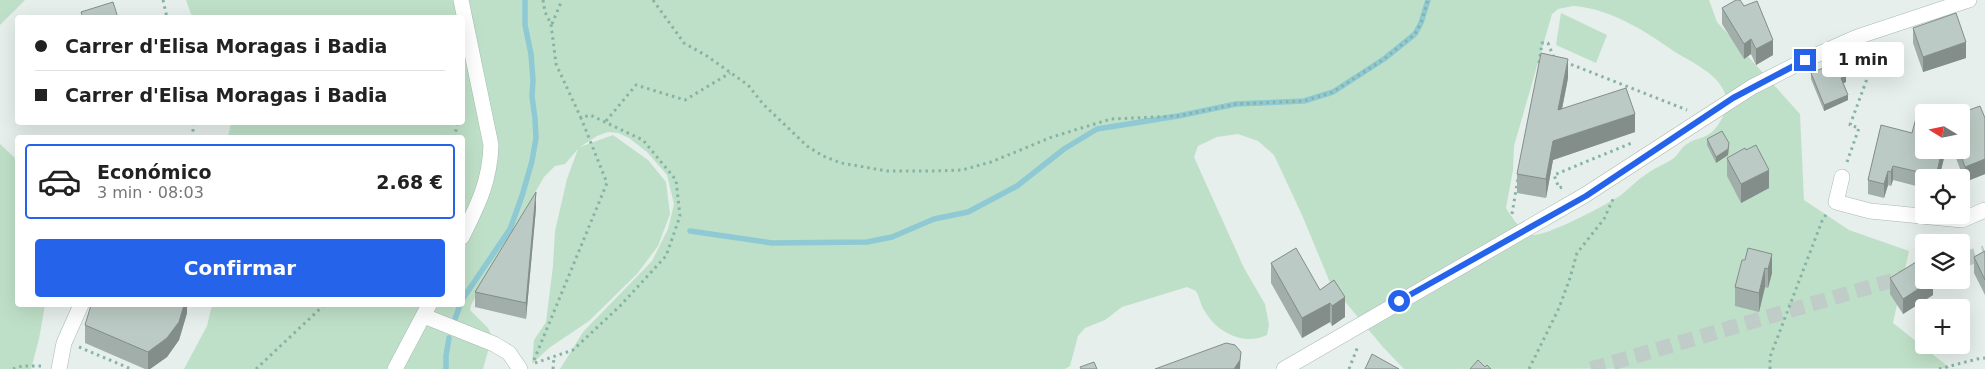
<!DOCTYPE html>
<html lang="es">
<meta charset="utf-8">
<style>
:root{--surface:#fff;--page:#f2f2f2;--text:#222;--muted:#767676;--line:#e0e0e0;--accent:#2563eb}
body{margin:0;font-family:"DejaVu Sans",sans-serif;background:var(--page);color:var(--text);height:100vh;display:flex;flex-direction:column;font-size:19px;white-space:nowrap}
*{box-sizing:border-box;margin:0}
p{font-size:16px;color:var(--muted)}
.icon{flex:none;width:28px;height:28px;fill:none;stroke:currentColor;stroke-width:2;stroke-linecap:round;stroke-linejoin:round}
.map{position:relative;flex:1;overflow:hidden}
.drawer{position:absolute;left:15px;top:135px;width:450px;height:172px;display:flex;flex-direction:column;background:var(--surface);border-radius:5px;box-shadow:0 5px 20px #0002}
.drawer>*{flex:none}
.guide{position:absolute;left:15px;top:15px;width:450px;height:110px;border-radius:5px;box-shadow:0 5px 20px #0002;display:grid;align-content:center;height:110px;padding:0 20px;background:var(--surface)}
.needle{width:32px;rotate:280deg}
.tools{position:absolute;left:1915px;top:104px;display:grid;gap:10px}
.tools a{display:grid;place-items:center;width:55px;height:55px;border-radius:5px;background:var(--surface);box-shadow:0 5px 20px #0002;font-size:25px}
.end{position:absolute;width:22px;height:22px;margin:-11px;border:6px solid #2563eb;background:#fff;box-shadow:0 0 0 2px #fff}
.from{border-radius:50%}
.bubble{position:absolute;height:35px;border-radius:5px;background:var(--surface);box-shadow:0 5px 20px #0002;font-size:16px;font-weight:700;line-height:35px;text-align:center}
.guide b{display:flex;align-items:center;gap:18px;height:48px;font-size:19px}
.guide b+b{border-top:1px solid var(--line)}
.guide i{width:12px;height:12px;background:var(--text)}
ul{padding:9px 0 0;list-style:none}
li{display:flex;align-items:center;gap:15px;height:75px;margin:0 10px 8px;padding:0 10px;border:2px solid transparent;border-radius:5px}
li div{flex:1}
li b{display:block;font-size:19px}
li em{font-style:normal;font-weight:700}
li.on{border-color:var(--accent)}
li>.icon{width:45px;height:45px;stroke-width:1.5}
.primary-button{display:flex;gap:10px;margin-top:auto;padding:10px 20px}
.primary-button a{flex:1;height:58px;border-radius:5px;background:var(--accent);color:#fff;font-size:20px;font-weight:700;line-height:58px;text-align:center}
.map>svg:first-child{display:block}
.green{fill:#bfe0c8;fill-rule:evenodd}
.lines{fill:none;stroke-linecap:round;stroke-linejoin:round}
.stream{stroke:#8ec9d4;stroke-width:5.5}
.trunk-tunnel{stroke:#bfccc8;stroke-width:15;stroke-dasharray:15 8;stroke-linecap:butt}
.minor-casing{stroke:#a8b8b2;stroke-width:16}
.secondary-casing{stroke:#a4bbb3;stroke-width:16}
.path{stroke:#86b3a5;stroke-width:3;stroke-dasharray:2.5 4;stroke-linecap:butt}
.minor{stroke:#fff;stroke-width:15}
.secondary{stroke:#fff;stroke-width:15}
.wall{fill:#a1aea9}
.shaded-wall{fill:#838d89}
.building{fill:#bbcac4;stroke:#838d89}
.route{stroke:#2563eb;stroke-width:6}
</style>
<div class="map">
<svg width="1985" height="369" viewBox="0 0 1985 369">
<rect width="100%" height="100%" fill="#e6efeb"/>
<path class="green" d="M 0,0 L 25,0 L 0,25 Z
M 186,0 L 1709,0 L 1717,22 L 1800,114 L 1804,200 L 1849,230 L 1909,251 L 1893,323 L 1950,368 L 1404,369 L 1383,347 L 1331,285 L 1302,215 L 1274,155 L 1258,141 L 1238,134 L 1217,137 L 1198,146 L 1194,157 L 1244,268 L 1265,304 L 1269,325 L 1267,335 C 1245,346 1218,333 1206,313 C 1201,307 1200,298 1196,291 L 1187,287 L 1122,307 L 1105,320 L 1085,328 L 1078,336 L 1070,366 L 1065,369 L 560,369 L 583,332 L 652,261 L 668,229 L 674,204 L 667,175 L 647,152 L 629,138 L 618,133 L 608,132 L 597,136 L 580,147 L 613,135 L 648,160 L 666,182 L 670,214 L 658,246 L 637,274 L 589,321 L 549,348 L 532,364 L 534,340 L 546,322 L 553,266 L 555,231 L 567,179 L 578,149 L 565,164 L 555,166 L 544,177 L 471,305 L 470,310 L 488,328 L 492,337 L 483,369 L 184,369 L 207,326 L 212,305 L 462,305 L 462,138 L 228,137 L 231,123 L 462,122 L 462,18 L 192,17 ZM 1573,6 C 1608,8 1644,30 1672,50 C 1690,62 1719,73 1726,96 C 1729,108 1721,123 1713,131 C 1705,139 1695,138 1687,144 C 1681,147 1679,154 1674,158 C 1666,164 1656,167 1648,173 C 1638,179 1630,188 1621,195 C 1608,204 1546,237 1532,235 C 1522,233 1511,216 1506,208 L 1513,170 L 1514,146 L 1552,14 L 1558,9 Z
M 1561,13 L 1607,35 L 1596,63 L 1556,45 Z
M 0,144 L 17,160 L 18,305 L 45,305 L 39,339 L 31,369 L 0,369 Z"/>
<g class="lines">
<path class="stream" d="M 690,231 L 772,243 L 867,242 L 892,237 L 934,219 L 968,212 L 1017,186 L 1064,149 L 1097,129 L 1178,116 L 1236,104 L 1304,101 L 1333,92 L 1384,59 L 1415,34 L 1421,23 L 1428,0
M 462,300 L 510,229 L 522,196 L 532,161 L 536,138 L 535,119 L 532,96 L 533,80 L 531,54 L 525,25 L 525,0
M 455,319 L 460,305
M 446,369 L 446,356 L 449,338"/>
<path class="trunk-tunnel" d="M 1961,260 L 1985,253
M 1591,369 L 1924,271"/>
<g class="minor-casing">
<path id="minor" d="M 1842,177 L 1836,202 L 1870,211 L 1962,220 L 1985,210
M 424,316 L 494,344 L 509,353 L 520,369
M 59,369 L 64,343 L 81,305
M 1284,369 L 1585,195 L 1752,87 L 1805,60 L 1857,37 L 1969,0"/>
</g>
<g class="secondary-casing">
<path id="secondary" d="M 461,0 L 491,145 C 490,181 478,205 462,237
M 395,369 L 429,305"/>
</g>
<path class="path" d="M 163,0 L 167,18
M 653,0 L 684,43 L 707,56 L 748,85 L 763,104 L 807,146 L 823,156 L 841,163 L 887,171 L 935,171 L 962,170 L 991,162 L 1052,137 L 1111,119 L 1178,116 L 1236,104 L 1304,101 L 1333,92 L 1384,59 L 1415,34 L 1421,23 L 1428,0
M 552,24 L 562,0
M 1565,62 L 1687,110
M 1539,63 L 1542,43 L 1548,43 L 1554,58
M 606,121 L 636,85 L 685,100 L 730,73
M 192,138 L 194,122
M 454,138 L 458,122
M 1847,162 L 1859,128 L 1850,125 L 1878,49 L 1880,48
M 1562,187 L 1559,188 L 1554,175 L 1634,142
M 1512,214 L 1518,178
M 79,347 L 131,369
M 534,360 L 607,183 L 581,118
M 535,363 L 573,350 L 620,306 L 666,256 L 680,216 L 676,180 L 643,140 L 590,115 L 581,118 L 556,64 L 551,24 L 545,12 L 543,0
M 13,369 L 22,366 L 44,366
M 256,369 L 324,305
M 553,369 L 554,357
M 1349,369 L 1358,346
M 1529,369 L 1559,308 L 1570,278 L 1577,253 L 1604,219 L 1614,197
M 1770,369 L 1770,357 L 1822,221 L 1827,213
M 1939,369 L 1977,359 L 1985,358"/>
<use href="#minor" class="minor"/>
<use href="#secondary" class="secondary"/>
</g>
<path class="wall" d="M 1722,8 L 1773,55 L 1756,65 L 1751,54 L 1744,59 L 1722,24 Z
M 1913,28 L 1966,58 L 1923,72 L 1913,43 Z
M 1811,73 L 1846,82 L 1843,83 L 1848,100 L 1824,111 L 1811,79 Z
M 1568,78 L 1562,109 L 1635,132 L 1553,160 L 1546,198 L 1517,193 L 1517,174 Z
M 1985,118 L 1985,174 L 1965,182 L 1953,150 L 1961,150 Z
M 1881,125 L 1946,150 L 1939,178 L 1924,178 L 1924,188 L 1893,180 L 1891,186 L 1888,185 L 1884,198 L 1868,194 L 1868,180 Z
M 1707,139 L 1729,149 L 1728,155 L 1716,163 L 1707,145 Z
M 1727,158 L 1769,188 L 1741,203 L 1727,176 Z
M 536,208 L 526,319 L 475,307 L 475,292 Z
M 1748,248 L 1772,273 L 1768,288 L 1765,287 L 1759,312 L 1735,306 L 1735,287 L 1745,260 Z
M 1985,251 L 1985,295 L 1974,273 L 1974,257 Z
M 1271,263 L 1320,290 L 1345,317 L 1332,326 L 1330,322 L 1302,338 L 1271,283 Z
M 1890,278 L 1933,280 L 1933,295 L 1903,314 L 1890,294 Z
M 187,305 L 187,313 L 179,340 L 167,357 L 150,369 L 145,369 L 85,343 L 85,325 Z"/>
<path class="shaded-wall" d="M 1751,39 L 1751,54 L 1744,59 L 1744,44 Z
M 1773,40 L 1773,55 L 1756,65 L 1756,49 Z
M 1966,42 L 1966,58 L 1923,72 L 1923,57 Z
M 1568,59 L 1568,78 L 1558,129 L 1558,110 Z
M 1846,76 L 1846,82 L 1841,84 L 1841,78 Z
M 1848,95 L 1848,100 L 1824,111 L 1824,105 Z
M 1635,114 L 1635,132 L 1553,160 L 1546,198 L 1546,179 L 1553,141 Z
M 1729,143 L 1728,155 L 1716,163 L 1716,157 Z
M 1942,150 L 1946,150 L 1939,178 L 1936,178 Z
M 1985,159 L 1985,174 L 1965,182 L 1965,167 Z
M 1893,166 L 1893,180 L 1891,186 L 1891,172 Z
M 1769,170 L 1769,188 L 1741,203 L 1741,184 Z
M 1888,171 L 1888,185 L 1884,198 L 1884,184 Z
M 536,192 L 536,208 L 526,319 L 526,303 Z
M 1772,254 L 1772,273 L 1768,288 L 1768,269 Z
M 1765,268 L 1765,287 L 1759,312 L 1759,293 Z
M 1932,280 L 1933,280 L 1933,295 L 1903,314 L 1903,299 Z
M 1345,297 L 1345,317 L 1332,326 L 1332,306 Z
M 1330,303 L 1330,322 L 1302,338 L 1302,318 Z
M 184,305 L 187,305 L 187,313 L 179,340 L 167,357 L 150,369 L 148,369 L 148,352 Z
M 1241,352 L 1240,369 L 1234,369 Z"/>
<path class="building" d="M 1736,0 L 1740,0 L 1744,6 L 1757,1 L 1773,40 L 1756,49 L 1751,39 L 1744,44 L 1722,8 Z
M 113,2 L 118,18 L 83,18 L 81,12 Z
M 1956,13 L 1966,42 L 1923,57 L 1913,28 Z
M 1541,53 L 1568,59 L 1558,110 L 1626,88 L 1635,114 L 1553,141 L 1546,179 L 1517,174 Z
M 1840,61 L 1846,76 L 1841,78 L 1848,95 L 1824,105 L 1811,73 Z
M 1980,106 L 1985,118 L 1985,159 L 1965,167 L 1959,150 L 1961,150 L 1961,113 Z
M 1916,118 L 1924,120 L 1924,150 L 1942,150 L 1936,176 L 1893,166 L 1891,172 L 1888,171 L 1884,184 L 1868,180 L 1881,125 L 1912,133 Z
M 1722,131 L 1729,143 L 1728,149 L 1716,157 L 1707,139 Z
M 1756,145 L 1769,170 L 1741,184 L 1727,158 L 1745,148 L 1746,150 Z
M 536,192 L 526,303 L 475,292 Z
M 1296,248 L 1320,290 L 1334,280 L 1345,297 L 1332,306 L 1330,303 L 1302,318 L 1271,263 Z
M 1748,248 L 1772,254 L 1768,269 L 1765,268 L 1759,293 L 1735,287 L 1742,260 L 1745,260 Z
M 1985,251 L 1985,280 L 1974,257 Z
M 1921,259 L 1924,264 L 1924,280 L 1932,280 L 1903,299 L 1890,278 Z
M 91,305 L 184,305 L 179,322 L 167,338 L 148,352 L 85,325 Z
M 1226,343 L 1235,345 L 1241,352 L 1240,360 L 1234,369 L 1155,369 Z
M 1372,354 L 1399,369 L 1365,369 Z
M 1478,360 L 1485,367 L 1487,365 L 1491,369 L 1470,369 Z
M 1094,362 L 1097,369 L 1081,369 L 1080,367 Z"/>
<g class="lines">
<path class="route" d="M 1399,301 L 1586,196 L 1733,98 L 1805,60"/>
</g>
</svg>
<div class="tools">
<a><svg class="needle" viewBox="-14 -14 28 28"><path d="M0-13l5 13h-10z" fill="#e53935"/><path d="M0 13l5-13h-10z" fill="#767676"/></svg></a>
<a><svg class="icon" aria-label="locate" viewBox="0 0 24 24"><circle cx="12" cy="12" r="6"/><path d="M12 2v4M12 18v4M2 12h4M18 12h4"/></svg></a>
<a><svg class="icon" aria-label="layers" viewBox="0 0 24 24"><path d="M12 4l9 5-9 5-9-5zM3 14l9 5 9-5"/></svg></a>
<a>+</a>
</div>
<i class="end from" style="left:1399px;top:301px"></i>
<i class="end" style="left:1805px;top:60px"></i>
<div class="bubble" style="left:1822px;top:42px;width:82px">1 min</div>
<div class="guide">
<b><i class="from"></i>Carrer d'Elisa Moragas i Badia</b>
<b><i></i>Carrer d'Elisa Moragas i Badia</b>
</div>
<section class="drawer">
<ul>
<li class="on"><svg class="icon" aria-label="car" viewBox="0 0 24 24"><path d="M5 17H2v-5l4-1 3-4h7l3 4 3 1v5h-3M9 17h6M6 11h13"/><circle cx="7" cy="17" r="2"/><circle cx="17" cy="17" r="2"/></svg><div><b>Económico</b><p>3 min · 08:03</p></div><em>2.68 €</em></li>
</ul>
<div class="primary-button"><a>Confirmar</a></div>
</section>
</div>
